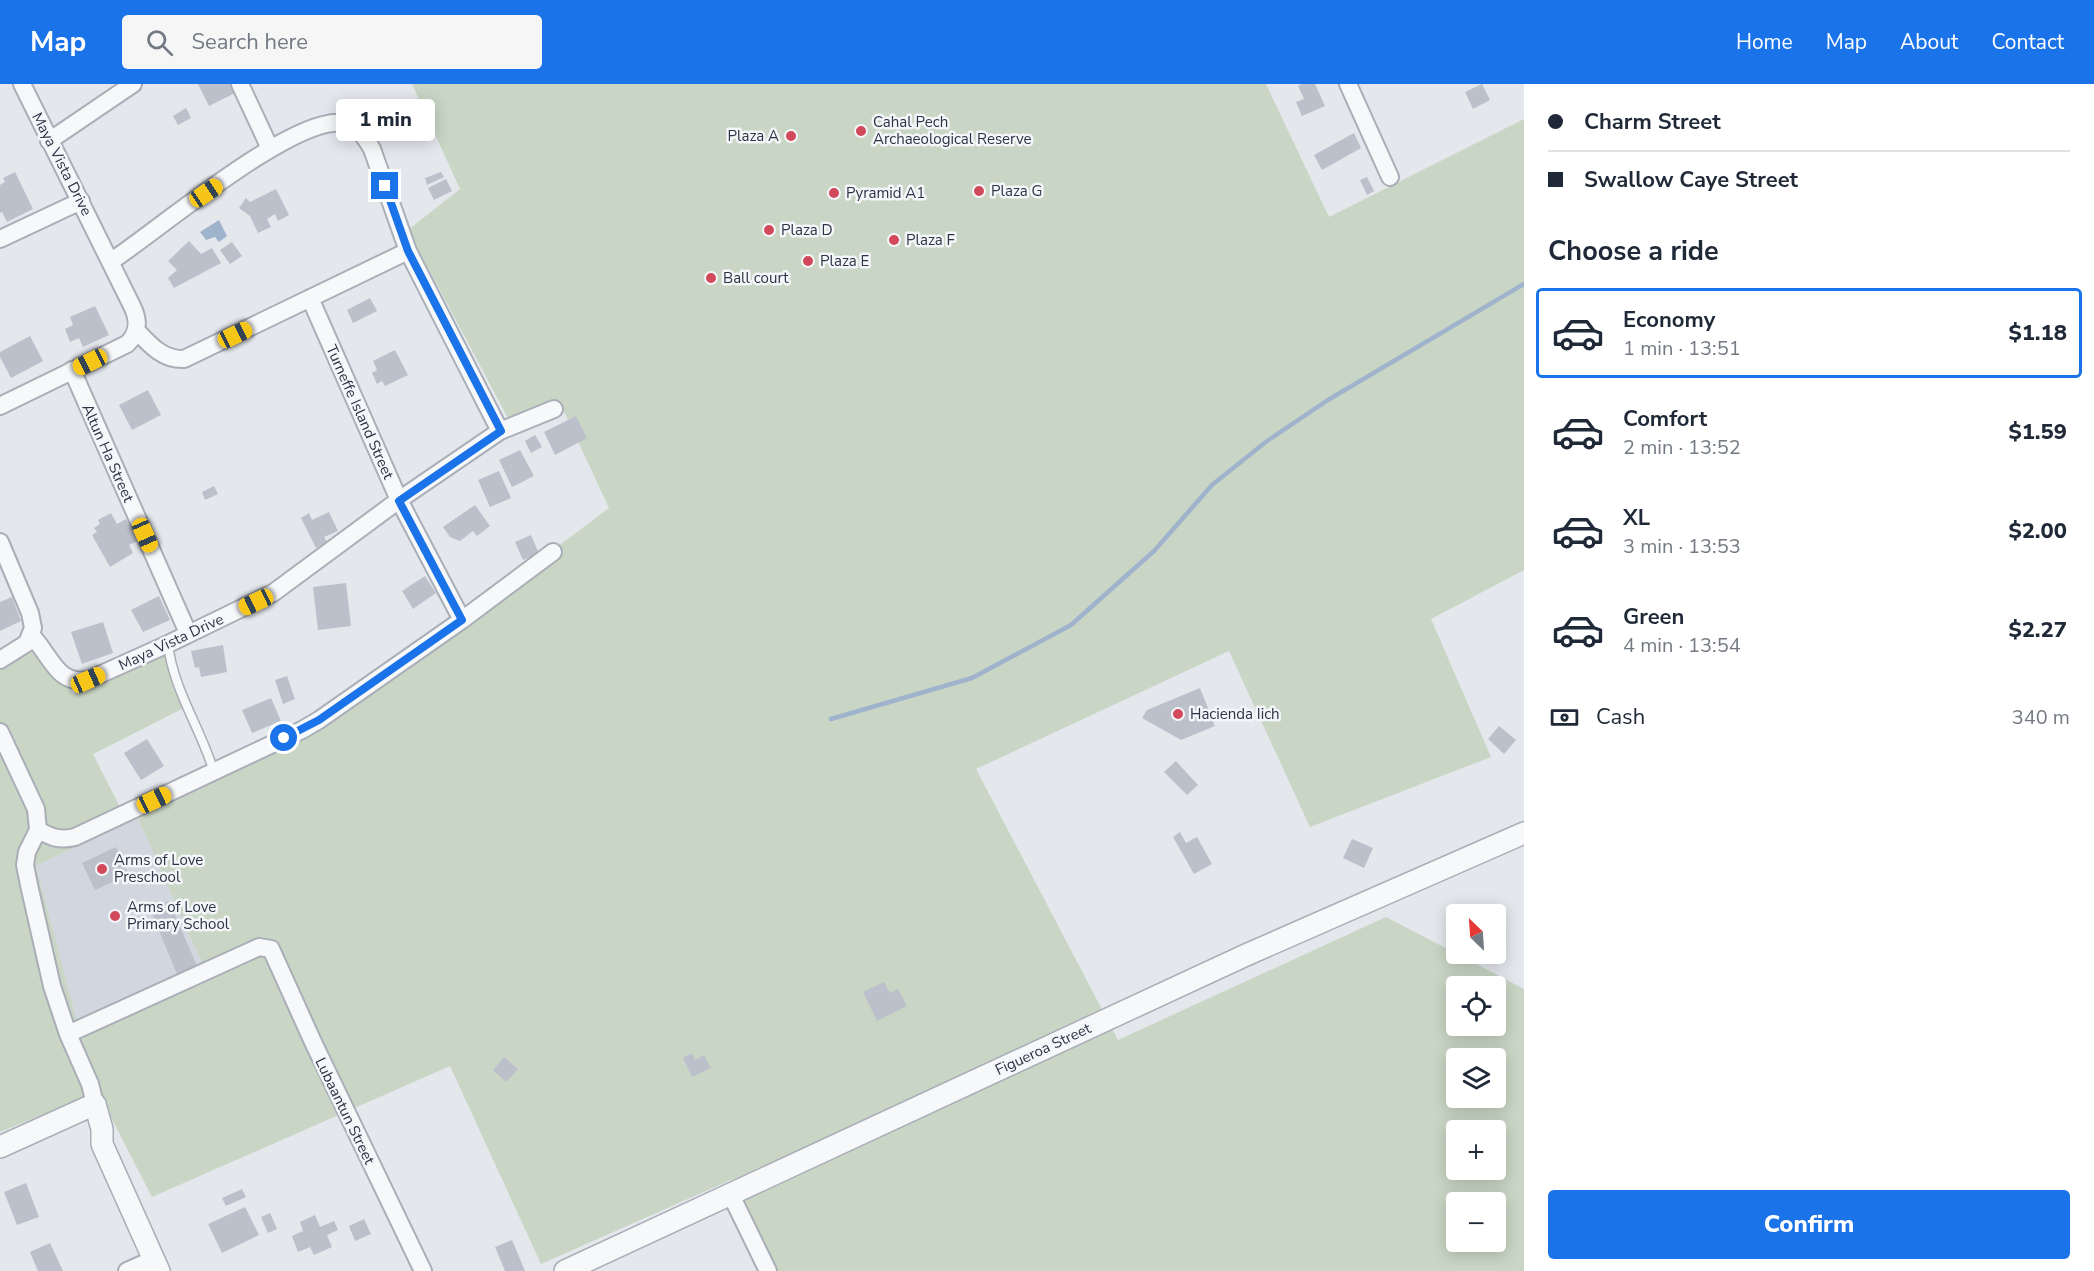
<!DOCTYPE html>
<meta charset="utf-8">
<style>
:root{--surface:#fff;--page:#f6f6f7;--text:#1f2937;--muted:#747a83;--line:#e0e1e3;--accent:#1a73e8}
body{margin:0;font-family:"Nunito Sans",sans-serif;background:var(--page);color:var(--text);height:100vh;display:flex;flex-direction:column;font-size:22px;white-space:nowrap}
*{box-sizing:border-box;margin:0}
p{font-size:20px;color:var(--muted)}
.icon{flex:none;width:33px;height:33px;fill:none;stroke:currentColor;stroke-width:2;stroke-linecap:round;stroke-linejoin:round}
.map{position:relative;flex:1;overflow:hidden}
.details{display:flex;flex-direction:column;background:var(--surface);width:570px}
.details>*{flex:none}
.banner{display:grid;align-content:center;height:132px;padding:0 24px;background:var(--surface)}
.needle{width:39px;rotate:335deg}
.controls{position:absolute;left:1446px;top:820px;display:grid;gap:12px}
.controls a{display:grid;place-items:center;width:60px;height:60px;border-radius:6px;background:var(--surface);box-shadow:0 3px 15px #0003;font-size:30px}
.end{position:absolute;width:27px;height:27px;margin:-14px;border:8px solid #1a73e8;background:#fff;box-shadow:0 0 0 3px #fff}
.from{border-radius:50%}
.bubble{position:absolute;height:42px;border-radius:6px;background:var(--surface);box-shadow:0 3px 15px #0003;font-size:20px;font-weight:800;line-height:42px;text-align:center}
.car{position:absolute;width:18px;height:36px;margin:-18px -9px;border-radius:8px;box-shadow:0 0 4px 2px #0007;background:linear-gradient(#f5c518 24%,#345 0 40%,#f5c518 0 76%,#345 0 86%,#f5c518 0)}
.banner b{display:flex;align-items:center;gap:21px;height:57px;font-size:22px}
.banner b+b{border-top:2px solid var(--line)}
.banner i{width:15px;height:15px;background:var(--text)}
ul{padding:0;list-style:none}
li{display:flex;align-items:center;gap:18px;height:90px;margin:0 12px 9px;padding:0 12px;border:3px solid transparent;border-radius:6px}
li div{flex:1}
li b{display:block;font-size:22px}
li em{font-style:normal;font-weight:800}
li.active{border-color:var(--accent)}
li>.icon{width:54px;height:54px;stroke-width:1.5}
h2{padding:0 24px;font-size:27px;line-height:72px}
.pay{display:flex;align-items:center;gap:15px;height:66px;padding:0 24px;font-size:22px}
.pay p{margin-inline-start:auto}
.cta{display:flex;gap:12px;margin-top:auto;padding:12px 24px}
.cta a{flex:1;height:69px;border-radius:6px;background:var(--accent);color:#fff;font-size:24px;font-weight:800;line-height:69px;text-align:center}
header{display:flex;align-items:center;gap:36px;box-sizing:border-box;height:84px;padding:0 30px;background:var(--accent);color:#fff}
header strong{font-size:28px}
nav{display:flex;gap:33px;margin-inline-start:auto;font-size:21px}
.search{width:420px;height:54px;background:var(--page);display:flex;align-items:center;gap:15px;box-sizing:border-box;padding:0 21px;border-radius:6px;color:var(--muted);font-size:22px}
main{display:flex;flex:1;min-height:0}
.map>svg:first-child{display:block}
.built{fill:#d2d6de}
.green{fill:#c9d6c5;fill-rule:evenodd}
.water{fill:#9fb4cc}
.lines{fill:none;stroke-linecap:round;stroke-linejoin:round}
.stream{stroke:#9fb4cc;stroke-width:4.5}
.building{fill:#bbc0ca}
.service-casing{stroke:#a9aeb7;stroke-width:11}
.minor-casing{stroke:#a9aeb7;stroke-width:20}
.tertiary-casing{stroke:#a9aeb7;stroke-width:24}
.service{stroke:#f7f8fa;stroke-width:8}
.minor{stroke:#f7f8fa;stroke-width:16}
.tertiary{stroke:#f7f8fa;stroke-width:21}
.route{stroke:#1a73e8;stroke-width:8}
.poi-dot{fill:#d1495b;stroke:#f4f6f9;stroke-width:2}
.labels{text-anchor:middle;stroke-width:5;stroke-linejoin:round;paint-order:stroke}
.poi-label{font-size:15px;fill:#2b3445;stroke:#f4f6f9;text-anchor:start}
.street-label{font-size:15px;fill:#2b3445;stroke:#f4f6f9}
</style>
<header>
<strong>Map</strong>
<div class="search"><svg class="icon" aria-label="search" viewBox="0 0 24 24"><circle cx="10" cy="10" r="6"/><path d="M15 15l6 6"/></svg>Search here</div>
<nav><a>Home</a><a>Map</a><a>About</a><a>Contact</a></nav>
</header>
<main>
<div class="map">
<svg width="1524" height="1187" viewBox="0 0 1524 1187">
<rect width="100%" height="100%" fill="#e4e7ec"/>
<path class="built" d="M 137,732 L 203,882 L 77,937 L 36,782 Z"/>
<path class="green" d="M 412,0 L 1266,0 L 1329,133 L 1524,35 L 1524,486 L 1431,535 L 1491,673 L 1310,743 L 1229,567 L 976,685 L 1118,956 L 1386,833 L 1524,905 L 1524,1187 L 776,1187 L 733,1095 L 541,1180 L 450,982 L 152,1113 L 98,1008 L 0,1048 L 0,582 L 42,564 L 73,610 L 164,569 L 188,622 L 93,670 L 127,737 L 36,782 L 77,937 L 203,882 L 137,732 L 313,647 L 609,424 L 560,319 L 509,336 L 408,146 L 460,105 ZM 1456,903 L 1496,903 L 1496,942 L 1456,942 ZM 1456,975 L 1496,975 L 1496,1014 L 1456,1014 ZM 1456,1047 L 1496,1047 L 1496,1086 L 1456,1086 ZM 1456,1119 L 1496,1119 L 1496,1158 L 1456,1158 Z"/>
<path class="water" d="M 219,136 L 227,152 L 219,158 L 215,153 L 206,156 L 200,148 Z"/>
<g class="lines">
<path class="stream" d="M 831,635 L 972,594 L 1071,541 L 1154,467 L 1212,401 L 1267,357 L 1328,316 L 1524,200"/>
</g>
<path class="building" d="M 198,0 L 230,0 L 235,9 L 209,22 Z
M 1302,0 L 1315,0 L 1325,22 L 1302,32 L 1296,18 L 1304,15 L 1298,2 Z
M 1482,0 L 1490,16 L 1473,25 L 1465,8 Z
M 186,24 L 191,34 L 178,41 L 173,32 Z
M 1354,49 L 1361,64 L 1322,86 L 1314,71 Z
M 15,88 L 33,125 L 7,138 L 2,128 L 0,129 L 0,101 L 5,98 L 3,94 Z
M 441,88 L 444,93 L 427,101 L 425,94 Z
M 1367,93 L 1374,107 L 1367,111 L 1360,96 Z
M 446,95 L 452,107 L 434,116 L 428,104 Z
M 276,105 L 289,131 L 278,137 L 275,130 L 267,135 L 271,143 L 258,149 L 250,132 L 239,124 L 246,114 L 250,118 Z
M 189,157 L 201,170 L 212,164 L 221,179 L 174,204 L 168,194 L 177,186 L 168,177 Z
M 232,158 L 242,172 L 230,180 L 220,166 Z
M 370,214 L 377,227 L 353,239 L 347,226 Z
M 95,222 L 109,251 L 83,263 L 79,254 L 70,258 L 65,245 L 73,241 L 70,233 Z
M 30,252 L 43,277 L 11,294 L 0,273 L 0,268 Z
M 395,266 L 408,291 L 385,302 L 382,297 L 377,300 L 372,289 L 377,286 L 373,277 Z
M 148,306 L 161,331 L 132,346 L 119,321 Z
M 576,332 L 587,354 L 555,371 L 544,348 Z
M 535,351 L 542,363 L 531,369 L 525,357 Z
M 520,366 L 534,392 L 512,403 L 499,376 Z
M 499,387 L 511,414 L 490,423 L 478,396 Z
M 214,402 L 218,410 L 205,416 L 202,408 Z
M 475,421 L 490,442 L 477,452 L 473,447 L 460,457 L 450,453 L 443,443 Z
M 329,428 L 338,447 L 324,453 L 327,458 L 316,464 L 301,434 L 309,429 L 312,436 Z
M 111,429 L 117,440 L 126,435 L 139,456 L 129,461 L 133,469 L 110,483 L 92,451 L 97,448 L 94,444 L 100,440 L 98,436 Z
M 531,451 L 539,470 L 523,476 L 515,458 Z
M 425,492 L 436,509 L 413,525 L 402,507 Z
M 346,499 L 351,542 L 318,546 L 313,503 Z
M 159,512 L 170,536 L 143,548 L 131,526 Z
M 12,513 L 21,537 L 0,547 L 0,518 Z
M 103,538 L 113,569 L 82,580 L 71,548 Z
M 223,561 L 227,588 L 201,593 L 199,583 L 195,584 L 191,567 Z
M 287,592 L 295,615 L 283,620 L 275,596 Z
M 1200,604 L 1215,642 L 1181,656 L 1142,634 L 1147,626 Z
M 271,614 L 281,637 L 252,649 L 242,626 Z
M 1499,642 L 1516,656 L 1504,670 L 1488,655 Z
M 147,655 L 164,682 L 141,696 L 124,669 Z
M 1176,677 L 1198,701 L 1187,711 L 1164,688 Z
M 1180,748 L 1186,759 L 1197,753 L 1212,780 L 1194,790 L 1173,753 Z
M 1352,755 L 1373,764 L 1364,784 L 1343,774 Z
M 116,763 L 129,791 L 95,806 L 82,779 Z
M 169,817 L 197,882 L 177,890 L 150,825 Z
M 884,898 L 890,909 L 898,905 L 907,922 L 877,937 L 863,908 Z
M 692,969 L 695,976 L 704,971 L 711,984 L 692,993 L 683,974 Z
M 504,973 L 518,985 L 506,998 L 493,986 Z
M 26,1099 L 39,1133 L 17,1141 L 4,1108 Z
M 242,1105 L 246,1113 L 226,1122 L 222,1114 Z
M 245,1123 L 259,1151 L 222,1169 L 208,1140 Z
M 270,1129 L 277,1145 L 268,1149 L 261,1133 Z
M 315,1131 L 320,1143 L 334,1137 L 338,1146 L 327,1151 L 332,1163 L 314,1171 L 310,1163 L 298,1168 L 292,1152 L 303,1147 L 300,1138 Z
M 364,1135 L 371,1150 L 355,1157 L 349,1142 Z
M 512,1156 L 525,1187 L 505,1187 L 495,1163 Z
M 50,1159 L 63,1187 L 38,1187 L 30,1168 Z"/>
<g class="lines">
<g class="service-casing">
<path id="service" d="M 168,560 C 173,605 201,645 214,688"/>
</g>
<g class="minor-casing">
<path id="minor" d="M 240,0 L 267,58 L 268,66
M 1348,0 L 1390,93
M 49,57 L 133,0
M 0,155 L 81,117
M 110,178 C 156,148 292,32 342,39 C 357,40 365,53 372,65 L 408,167
M 310,214 L 399,416 L 462,536
M 136,246 C 150,261 163,276 184,275 L 408,167 L 500,347
M 72,286 L 188,549
M 0,322 L 127,260 C 139,249 139,236 132,222 L 22,0
M 0,458 L 30,529 L 33,544 L 27,559 L 0,576
M 31,551 C 51,571 56,601 88,596 L 168,560 L 273,509 L 399,416 L 500,347 L 554,325
M 0,648 L 36,725 L 38,746 L 27,768 L 25,781 L 29,801 L 52,902 L 68,950 L 90,1000 L 95,1020
M 38,746 C 51,753 59,757 75,753 L 302,646 L 319,636 L 462,536 L 553,468
M 68,950 L 259,863 L 271,865 L 313,958 L 423,1187
M 730,1109 L 768,1187
M 127,1187 L 154,1175"/>
</g>
<g class="tertiary-casing">
<path id="tertiary" d="M 0,1063 L 95,1020 L 102,1045 L 102,1060 L 159,1187
M 565,1187 L 1246,871 L 1524,749"/>
</g>
<use href="#service" class="service"/>
<use href="#minor" class="minor"/>
<use href="#tertiary" class="tertiary"/>
</g>
<g class="lines">
<path class="route" d="M 284,654 L 319,636 L 462,536 L 399,417 L 501,347 L 408,167 L 385,102"/>
</g>
<g class="poi-dot">
<circle cx="861" cy="47" r="6"/>
<circle cx="791" cy="52" r="6"/>
<circle cx="979" cy="107" r="6"/>
<circle cx="834" cy="109" r="6"/>
<circle cx="769" cy="146" r="6"/>
<circle cx="894" cy="156" r="6"/>
<circle cx="808" cy="177" r="6"/>
<circle cx="711" cy="194" r="6"/>
<circle cx="1178" cy="630" r="6"/>
<circle cx="102" cy="785" r="6"/>
<circle cx="115" cy="832" r="6"/>
</g>
<g class="labels">
<g class="poi-label">
<text x="873" y="43">Cahal Pech<tspan x="873" dy="17">Archaeological Reserve</tspan></text>
<text x="779" y="57" text-anchor="end">Plaza A</text>
<text x="991" y="112">Plaza G</text>
<text x="846" y="114">Pyramid A1</text>
<text x="781" y="151">Plaza D</text>
<text x="906" y="161">Plaza F</text>
<text x="820" y="182">Plaza E</text>
<text x="723" y="199">Ball court</text>
<text x="1190" y="635">Hacienda Iich</text>
<text x="114" y="781">Arms of Love<tspan x="114" dy="17">Preschool</tspan></text>
<text x="127" y="828">Arms of Love<tspan x="127" dy="17">Primary School</tspan></text>
</g>
<g class="street-label">
<text transform="translate(62 80) rotate(63)" y="5">Maya Vista Drive</text>
<text transform="translate(360 328) rotate(66)" y="5">Turneffe Island Street</text>
<text transform="translate(108 369) rotate(66)" y="5">Altun Ha Street</text>
<text transform="translate(171 558) rotate(-25)" y="5">Maya Vista Drive</text>
<text transform="translate(1043 965) rotate(-25)" y="5">Figueroa Street</text>
<text transform="translate(345 1027) rotate(64)" y="5">Lubaantun Street</text>
</g>
</g>
</svg>
<div class="controls">
<a><svg class="needle" viewBox="-14 -14 28 28"><path d="M0-13l5 13h-10z" fill="#e53935"/><path d="M0 13l5-13h-10z" fill="#747a83"/></svg></a>
<a><svg class="icon" aria-label="locate" viewBox="0 0 24 24"><circle cx="12" cy="12" r="6"/><path d="M12 2v4M12 18v4M2 12h4M18 12h4"/></svg></a>
<a><svg class="icon" aria-label="layers" viewBox="0 0 24 24"><path d="M12 4l9 5-9 5-9-5zM3 14l9 5 9-5"/></svg></a>
<a>+</a>
<a>−</a>
</div>
<i class="end from" style="left:284px;top:654px"></i>
<i class="end" style="left:385px;top:102px"></i>
<div class="bubble" style="left:336px;top:15px;width:99px">1 min</div>
<i class="car" style="left:206px;top:109px;rotate:56deg"></i>
<i class="car" style="left:235px;top:251px;rotate:64deg"></i>
<i class="car" style="left:90px;top:278px;rotate:244deg"></i>
<i class="car" style="left:145px;top:451px;rotate:156deg"></i>
<i class="car" style="left:256px;top:518px;rotate:245deg"></i>
<i class="car" style="left:88px;top:596px;rotate:66deg"></i>
<i class="car" style="left:154px;top:716px;rotate:65deg"></i>
</div>
<section class="details">
<div class="banner">
<b><i class="from"></i>Charm Street</b>
<b><i></i>Swallow Caye Street</b>
</div>
<h2>Choose a ride</h2>
<ul>
<li class="active"><svg class="icon" aria-label="car" viewBox="0 0 24 24"><path d="M5 17H2v-5l4-1 3-4h7l3 4 3 1v5h-3M9 17h6M6 11h13"/><circle cx="7" cy="17" r="2"/><circle cx="17" cy="17" r="2"/></svg><div><b>Economy</b><p>1 min · 13:51</p></div><em>$1.18</em></li>
<li><svg class="icon" aria-label="car" viewBox="0 0 24 24"><path d="M5 17H2v-5l4-1 3-4h7l3 4 3 1v5h-3M9 17h6M6 11h13"/><circle cx="7" cy="17" r="2"/><circle cx="17" cy="17" r="2"/></svg><div><b>Comfort</b><p>2 min · 13:52</p></div><em>$1.59</em></li>
<li><svg class="icon" aria-label="car" viewBox="0 0 24 24"><path d="M5 17H2v-5l4-1 3-4h7l3 4 3 1v5h-3M9 17h6M6 11h13"/><circle cx="7" cy="17" r="2"/><circle cx="17" cy="17" r="2"/></svg><div><b>XL</b><p>3 min · 13:53</p></div><em>$2.00</em></li>
<li><svg class="icon" aria-label="car" viewBox="0 0 24 24"><path d="M5 17H2v-5l4-1 3-4h7l3 4 3 1v5h-3M9 17h6M6 11h13"/><circle cx="7" cy="17" r="2"/><circle cx="17" cy="17" r="2"/></svg><div><b>Green</b><p>4 min · 13:54</p></div><em>$2.27</em></li>
</ul>
<div class="pay"><svg class="icon" aria-label="cash" viewBox="0 0 24 24"><path d="M3 7h18v10H3z"/><circle cx="12" cy="12" r="2"/></svg>Cash<p>340 m</p></div>
<div class="cta"><a>Confirm</a></div>
</section>
</main>
